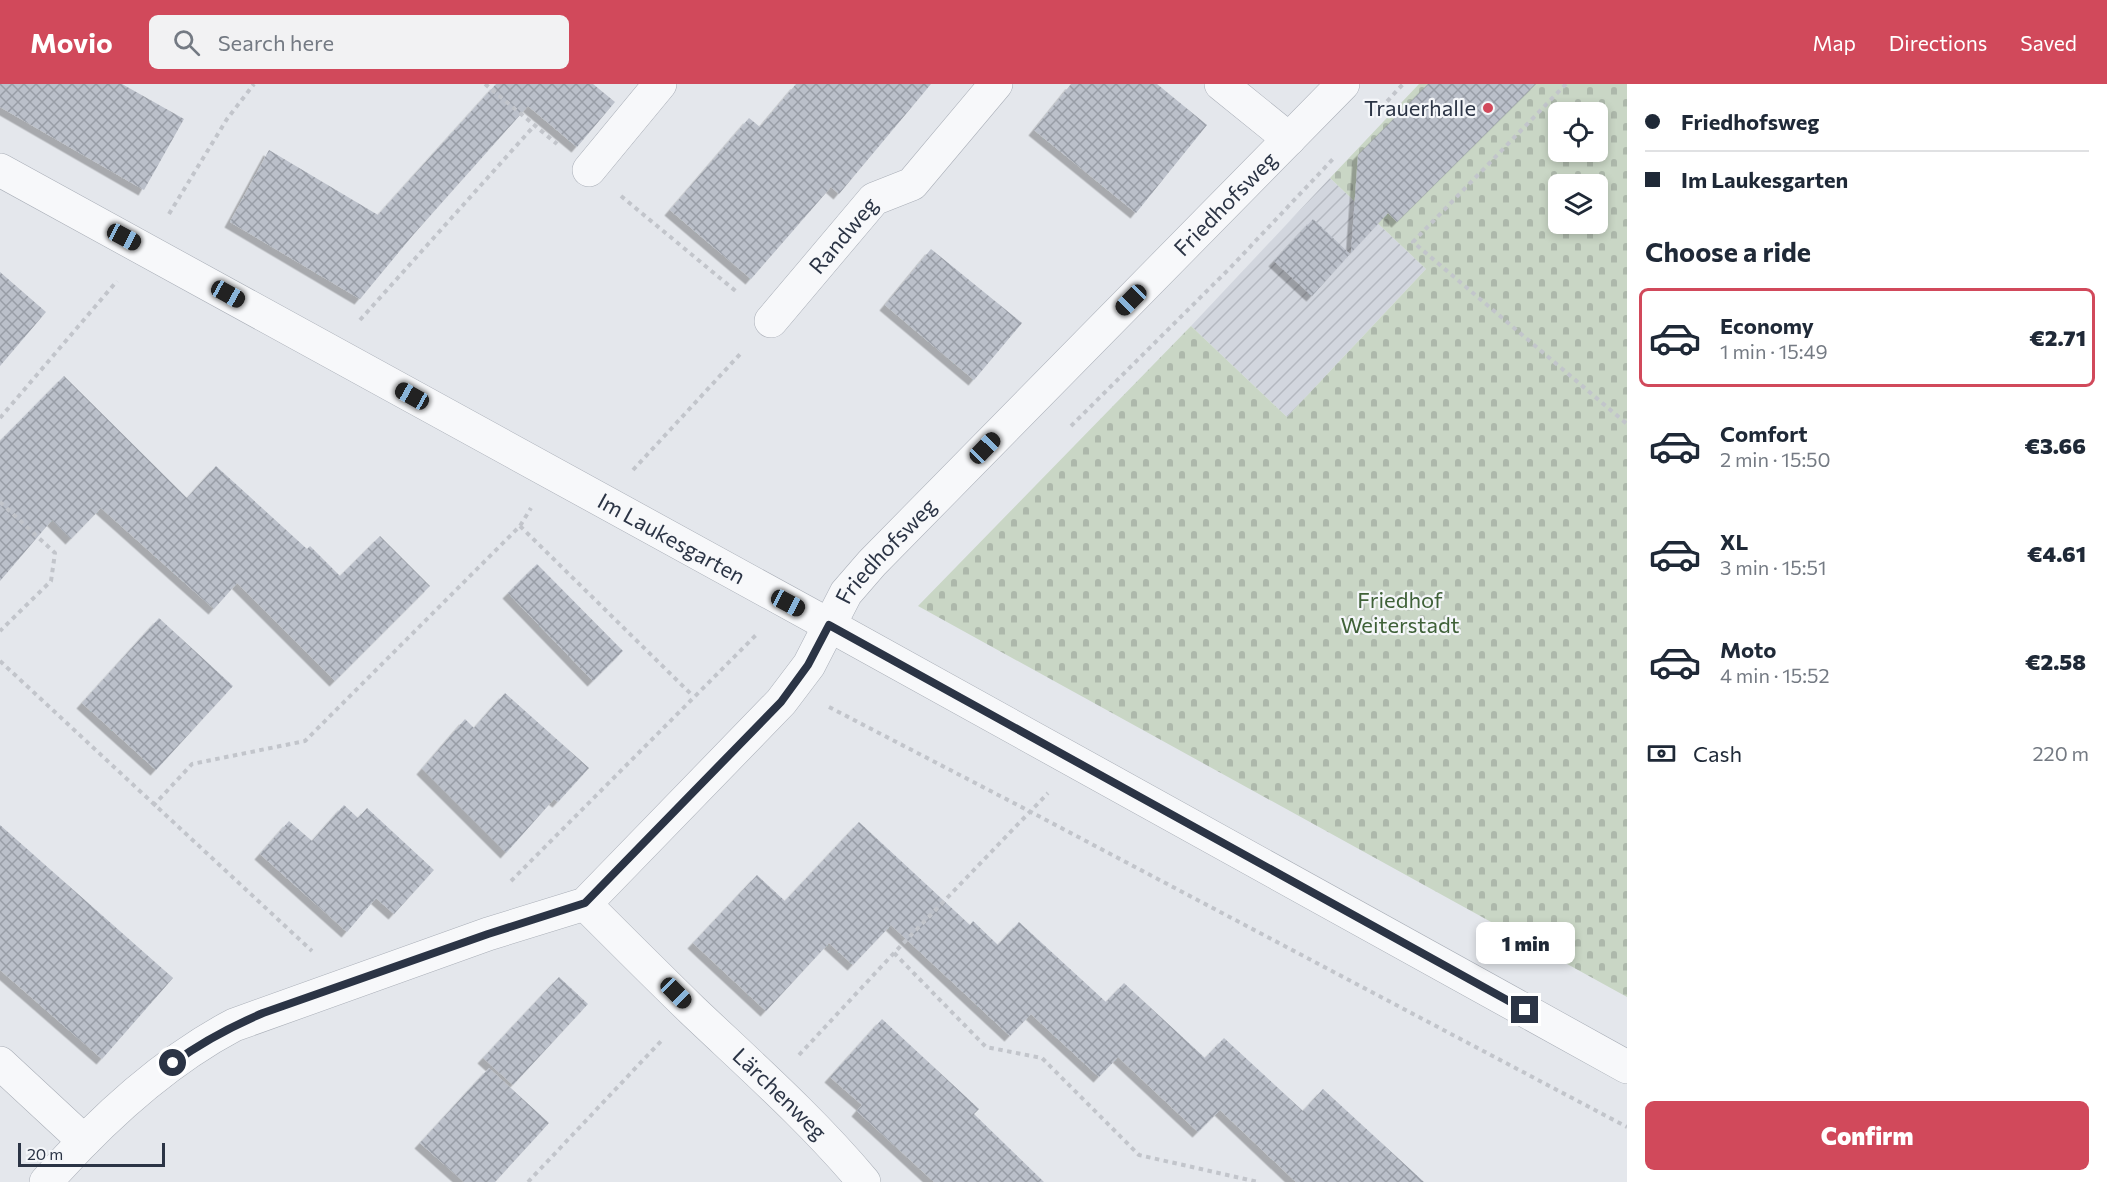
<!DOCTYPE html>
<meta charset="utf-8">
<style>
:root{--surface:#fff;--page:#f2f2f3;--text:#1f2937;--muted:#747a83;--line:#e0e1e3;--accent:#d1495b}
body{margin:0;font-family:Commissioner,sans-serif;background:var(--page);color:var(--text);height:100vh;display:flex;flex-direction:column;font-size:22px;white-space:nowrap}
*{box-sizing:border-box;margin:0}
p{font-size:20px;color:var(--muted)}
.icon{flex:none;width:33px;height:33px;fill:none;stroke:currentColor;stroke-width:2;stroke-linecap:round;stroke-linejoin:round}
.map{position:relative;flex:1;overflow:hidden}
.drawer{display:flex;flex-direction:column;background:var(--surface);width:480px}
.drawer>*{flex:none}
.top-card{display:grid;align-content:center;height:132px;padding:0 18px;background:var(--surface)}
.controls{position:absolute;left:1548px;top:18px;display:grid;gap:12px}
.controls a{display:grid;place-items:center;width:60px;height:60px;border-radius:9px;background:var(--surface);box-shadow:0 3px 9px #0003;font-size:30px}
.scale{position:absolute;left:18px;bottom:15px;width:147px;box-sizing:border-box;padding-left:6px;border:3px solid #2b3445;border-top:0;font-size:16px;line-height:21px;white-space:nowrap;color:#2b3445;-webkit-text-stroke:4px #f4f6f9;paint-order:stroke}
.end{position:absolute;width:27px;height:27px;margin:-14px;border:8px solid #2b3445;background:#fff;box-shadow:0 0 0 3px #fff}
.from{border-radius:50%}
.bubble{position:absolute;height:42px;border-radius:9px;background:var(--surface);box-shadow:0 3px 9px #0003;font-size:20px;font-weight:800;line-height:42px;text-align:center}
.car{position:absolute;width:18px;height:36px;margin:-18px -9px;border-radius:8px;box-shadow:0 0 4px 2px #0007;background:linear-gradient(#222 24%,#8ab4d8 0 40%,#222 0 76%,#8ab4d8 0 86%,#222 0)}
.top-card b{display:flex;align-items:center;gap:21px;height:57px;font-size:22px}
.top-card b+b{border-top:2px solid var(--line)}
.top-card i{width:15px;height:15px;background:var(--text)}
ul{padding:0;list-style:none}
li{display:flex;align-items:center;gap:18px;height:99px;margin:0 12px 9px;padding:0 6px;border:3px solid transparent;border-radius:9px}
li div{flex:1}
li b{display:block;font-size:22px}
li em{font-style:normal;font-weight:800}
li.on{border-color:var(--accent)}
li>.icon{width:54px;height:54px;stroke-width:1.5}
h2{padding:0 18px;font-size:27px;line-height:72px}
.pay{display:flex;align-items:center;gap:15px;height:66px;padding:0 18px;font-size:22px}
.pay p{margin-inline-start:auto}
.primary-button{display:flex;gap:12px;margin-top:auto;padding:12px 18px}
.primary-button a{flex:1;height:69px;border-radius:9px;background:var(--accent);color:#fff;font-size:24px;font-weight:800;line-height:69px;text-align:center}
header{display:flex;align-items:center;gap:36px;box-sizing:border-box;height:84px;padding:0 30px;background:var(--accent);color:#fff}
header strong{font-size:28px}
nav{display:flex;gap:33px;margin-inline-start:auto;font-size:21px}
.search{width:420px;height:54px;background:var(--page);display:flex;align-items:center;gap:15px;box-sizing:border-box;padding:0 21px;border-radius:9px;color:var(--muted);font-size:22px}
main{display:flex;flex:1;min-height:0}
.map>svg:first-child{display:block}
.industrial{fill:url(#industrial-furrows)}
.cemetery{fill:url(#cemetery-stones);fill-rule:evenodd}
.building{fill:url(#building-cross-hatch);filter:url(#shadow)}
.lines{fill:none;stroke-linecap:round;stroke-linejoin:round}
.street-casing{stroke:#a9aeb7;stroke-width:34}
.path{stroke:#c2c5cb;stroke-width:4;stroke-dasharray:4.5 4.5;stroke-linecap:butt}
.street{stroke:#f7f8fa;stroke-width:33}
.route{stroke:#2b3445;stroke-width:8}
.poi-dot{fill:#d1495b;stroke:#f4f6f9;stroke-width:2}
.labels{text-anchor:middle;stroke-width:4.5;stroke-linejoin:round;paint-order:stroke}
.poi-label{font-size:22px;fill:#2b3445;stroke:#f4f6f9;text-anchor:end}
.street-label{font-size:22px;fill:#2b3445;stroke:#f4f6f9}
.park-label{font-size:22px;fill:#3f6138;stroke:#f4f6f9}
</style>
<header>
<strong>Movio</strong>
<div class="search"><svg class="icon" aria-label="search" viewBox="0 0 24 24"><circle cx="10" cy="10" r="6"/><path d="M15 15l6 6"/></svg>Search here</div>
<nav><a>Map</a><a>Directions</a><a>Saved</a></nav>
</header>
<main>
<div class="map">
<svg width="1627" height="1098" viewBox="0 0 1627 1098">
<defs>
<pattern id="industrial-furrows" width="10" height="10" patternUnits="userSpaceOnUse" patternTransform="scale(1.5)"><rect width="10" height="10" fill="#d2d6de"/><path d="M-1 1l2-2M0 10L10 0M9 11l2-2" fill="none" stroke="#b4b8c0"/></pattern>
<pattern id="cemetery-stones" width="16" height="16" patternUnits="userSpaceOnUse" patternTransform="scale(1.5)"><rect width="16" height="16" fill="#c9d6c5"/><path d="M2 7V4a2 2 0 0 1 4 0v3zM10 15v-3a2 2 0 0 1 4 0v3z" fill="#adb8ab"/></pattern>
<pattern id="building-cross-hatch" width="8" height="8" patternUnits="userSpaceOnUse" patternTransform="scale(1.5)"><rect width="8" height="8" fill="#bbc0ca"/><path d="M0 0l8 8M0 8l8-8" fill="none" stroke="#989da6"/></pattern>
<filter id="shadow"><feDropShadow dx="-5.5" dy="5.5" stdDeviation="0" flood-color="#0004"/></filter>
</defs>
<rect width="100%" height="100%" fill="#e4e7ec"/>
<path class="industrial" d="M 1330,94 L 1426,185 L 1287,333 L 1191,242 Z"/>
<path class="cemetery" d="M 1419,0 L 1627,0 L 1627,913 L 918,522 L 1191,242 L 1287,333 L 1426,185 L 1330,94 ZM 1558,28 L 1598,28 L 1598,68 L 1558,68 ZM 1558,100 L 1598,100 L 1598,140 L 1558,140 Z"/>
<path class="building" d="M 0,0 L 122,0 L 184,35 L 144,106 L 0,23 Z
M 496,0 L 593,0 L 615,18 L 577,63 L 528,22 L 413,151 L 360,215 L 230,138 L 269,66 L 378,131 Z
M 796,0 L 931,0 L 839,110 L 831,103 L 751,195 L 670,126 L 749,34 L 760,43 Z
M 1071,0 L 1157,0 L 1207,41 L 1136,129 L 1034,46 Z
M 1428,0 L 1536,0 L 1397,138 L 1388,129 L 1351,169 L 1358,71 Z
M 1313,135 L 1350,170 L 1312,212 L 1274,177 Z
M 931,165 L 1022,239 L 974,296 L 885,221 Z
M 0,188 L 46,228 L 0,282 Z
M 64,292 L 187,414 L 216,382 L 307,465 L 310,462 L 340,492 L 380,452 L 430,502 L 335,597 L 237,499 L 214,525 L 101,424 L 71,455 L 52,436 L 0,497 L 0,357 Z
M 537,480 L 623,567 L 593,597 L 508,509 Z
M 159,534 L 233,602 L 156,686 L 82,619 Z
M 505,609 L 589,684 L 558,718 L 554,715 L 506,769 L 422,685 L 465,635 L 474,644 Z
M 344,721 L 358,734 L 367,724 L 434,786 L 394,830 L 376,814 L 347,848 L 260,770 L 289,737 L 312,757 Z
M 859,738 L 970,841 L 973,837 L 998,861 L 1019,838 L 1106,918 L 1124,899 L 1205,974 L 1224,954 L 1303,1027 L 1323,1005 L 1424,1098 L 1296,1098 L 1220,1026 L 1198,1048 L 1118,973 L 1099,993 L 1031,930 L 1010,952 L 891,841 L 853,881 L 829,859 L 766,927 L 693,859 L 757,791 L 785,817 Z
M 0,741 L 173,894 L 102,975 L 0,886 Z
M 559,893 L 588,920 L 513,1001 L 483,974 Z
M 882,935 L 979,1025 L 974,1030 L 1044,1098 L 934,1098 L 857,1027 L 862,1021 L 830,993 Z
M 489,984 L 549,1039 L 495,1098 L 464,1098 L 420,1059 Z"/>
<g class="lines">
<g class="street-casing">
<g id="street">
<path d="M 1221,0 L 1289,55"/>
<path id="s1" d="M 0,86 L 829,541 L 1627,983"/>
<path d="M 589,86 L 660,0"/>
<path id="s2" d="M 771,237 L 874,115 L 912,100 L 996,0"/>
<path id="s3" d="M 585,820 C 620,855 656,891 692,926 C 751,982 812,1036 864,1098"/>
<path d="M 0,979 L 84,1057"/>
<path id="s4" d="M 46,1098 C 100,1037 162,979 234,941 L 488,850 L 585,820 L 781,618 L 809,581 L 846,509 L 872,479 L 1343,0"/>
</g>
</g>
<path class="path" d="M 485,0 L 557,60
M 1566,0 L 1413,158 L 1627,340
M 1381,24 L 1403,0
M 621,112 L 738,209
M 169,130 L 227,35 L 254,0
M 360,236 L 534,42
M 0,334 L 117,197
M 1071,342 L 1230,184 L 1333,75
M 633,386 L 742,268
M 0,418 L 55,469 L 51,497 L 0,547
M 520,442 L 693,612
M 0,577 L 312,867
M 829,623 L 1031,728 L 1627,1043
M 153,722 L 192,680 L 305,657 L 520,442 L 531,424
M 511,797 L 758,549
M 894,869 L 986,963 L 1042,974 L 1139,1071 L 1258,1098
M 799,971 L 894,869 L 1048,709
M 528,1098 L 662,956"/>
<use href="#street" class="street"/>
</g>
<g class="lines">
<path class="route" d="M 173,979 C 202,958 230,943 263,929 L 488,850 L 585,819 L 781,618 L 808,581 L 829,541 L 1525,926"/>
</g>
<circle class="poi-dot" cx="1488" cy="24" r="6"/>
<g class="labels">
<g class="poi-label">
<text x="1476" y="32">Trauerhalle</text>
</g>
<g class="street-label">
<text dy="8" stroke="none"><textPath href="#s4" startOffset="1570">Friedhofsweg</textPath></text>
<text dy="8" stroke="none"><textPath href="#s2" startOffset="112">Randweg</textPath></text>
<text dy="8" stroke="none"><textPath href="#s1" startOffset="766">Im Laukesgarten</textPath></text>
<text dy="8" stroke="none"><textPath href="#s4" startOffset="1084">Friedhofsweg</textPath></text>
<text dy="8" stroke="none"><textPath href="#s3" startOffset="272">Lärchenweg</textPath></text>
</g>
<g class="park-label">
<text x="1400" y="524">Friedhof<tspan x="1400" dy="25">Weiterstadt</tspan></text>
</g>
</g>
</svg>
<div class="controls">
<a><svg class="icon" aria-label="locate" viewBox="0 0 24 24"><circle cx="12" cy="12" r="6"/><path d="M12 2v4M12 18v4M2 12h4M18 12h4"/></svg></a>
<a><svg class="icon" aria-label="layers" viewBox="0 0 24 24"><path d="M12 4l9 5-9 5-9-5zM3 14l9 5 9-5"/></svg></a>
</div>
<div class="scale">20 m</div>
<i class="end from" style="left:173px;top:979px"></i>
<i class="end" style="left:1525px;top:926px"></i>
<div class="bubble" style="left:1476px;top:838px;width:99px">1 min</div>
<i class="car" style="left:124px;top:153px;rotate:118deg"></i>
<i class="car" style="left:228px;top:210px;rotate:119deg"></i>
<i class="car" style="left:1131px;top:216px;rotate:225deg"></i>
<i class="car" style="left:412px;top:312px;rotate:299deg"></i>
<i class="car" style="left:985px;top:364px;rotate:44deg"></i>
<i class="car" style="left:788px;top:519px;rotate:118deg"></i>
<i class="car" style="left:676px;top:909px;rotate:135deg"></i>
</div>
<section class="drawer">
<div class="top-card">
<b><i class="from"></i>Friedhofsweg</b>
<b><i></i>Im Laukesgarten</b>
</div>
<h2>Choose a ride</h2>
<ul>
<li class="on"><svg class="icon" aria-label="car" viewBox="0 0 24 24"><path d="M5 17H2v-5l4-1 3-4h7l3 4 3 1v5h-3M9 17h6M6 11h13"/><circle cx="7" cy="17" r="2"/><circle cx="17" cy="17" r="2"/></svg><div><b>Economy</b><p>1 min · 15:49</p></div><em>€2.71</em></li>
<li><svg class="icon" aria-label="car" viewBox="0 0 24 24"><path d="M5 17H2v-5l4-1 3-4h7l3 4 3 1v5h-3M9 17h6M6 11h13"/><circle cx="7" cy="17" r="2"/><circle cx="17" cy="17" r="2"/></svg><div><b>Comfort</b><p>2 min · 15:50</p></div><em>€3.66</em></li>
<li><svg class="icon" aria-label="car" viewBox="0 0 24 24"><path d="M5 17H2v-5l4-1 3-4h7l3 4 3 1v5h-3M9 17h6M6 11h13"/><circle cx="7" cy="17" r="2"/><circle cx="17" cy="17" r="2"/></svg><div><b>XL</b><p>3 min · 15:51</p></div><em>€4.61</em></li>
<li><svg class="icon" aria-label="car" viewBox="0 0 24 24"><path d="M5 17H2v-5l4-1 3-4h7l3 4 3 1v5h-3M9 17h6M6 11h13"/><circle cx="7" cy="17" r="2"/><circle cx="17" cy="17" r="2"/></svg><div><b>Moto</b><p>4 min · 15:52</p></div><em>€2.58</em></li>
</ul>
<div class="pay"><svg class="icon" aria-label="cash" viewBox="0 0 24 24"><path d="M3 7h18v10H3z"/><circle cx="12" cy="12" r="2"/></svg>Cash<p>220 m</p></div>
<div class="primary-button"><a>Confirm</a></div>
</section>
</main>
